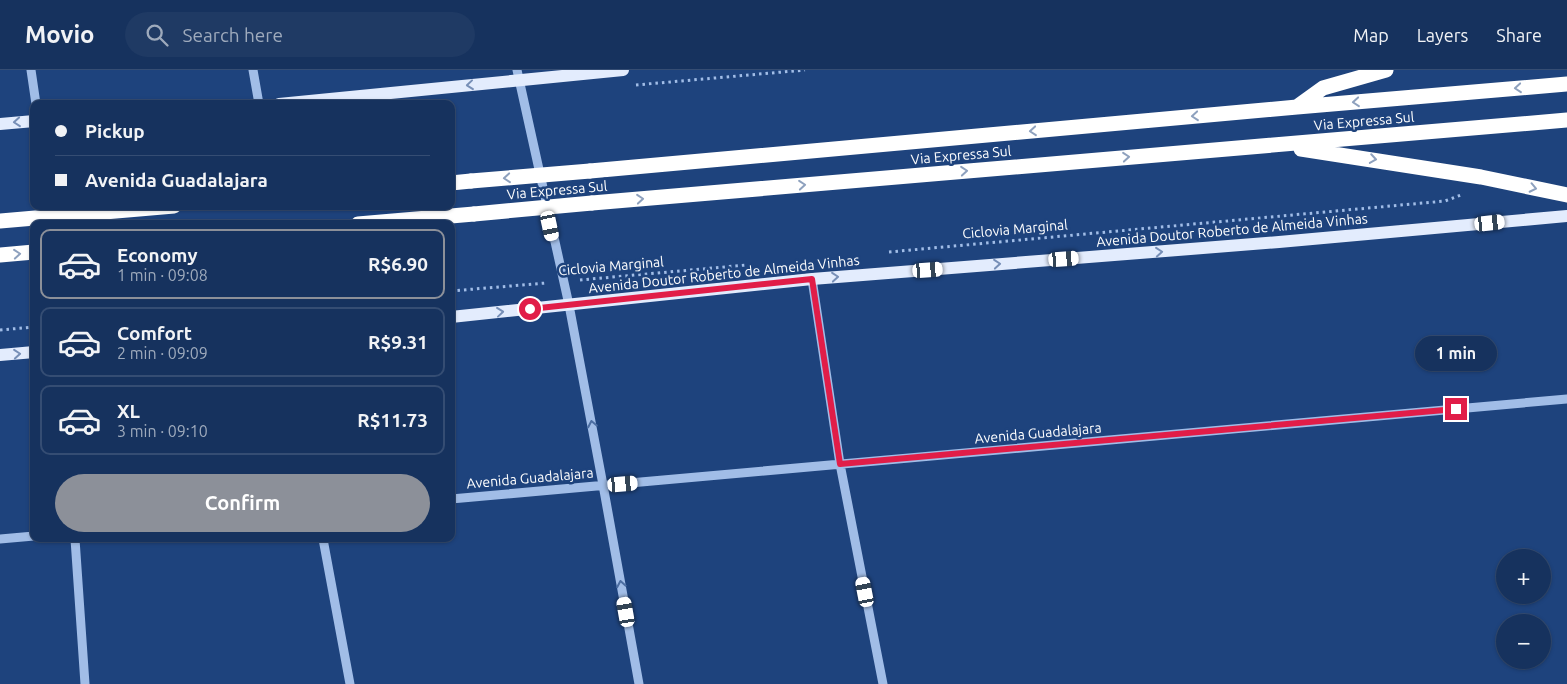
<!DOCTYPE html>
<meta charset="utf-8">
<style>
:root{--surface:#16325e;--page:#1f3a64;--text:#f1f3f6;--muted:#9eaabc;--line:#354d73;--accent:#8c9099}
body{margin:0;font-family:Ubuntu,sans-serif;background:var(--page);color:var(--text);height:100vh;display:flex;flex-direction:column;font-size:19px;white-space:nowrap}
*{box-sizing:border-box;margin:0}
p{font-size:16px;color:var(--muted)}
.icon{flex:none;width:28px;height:28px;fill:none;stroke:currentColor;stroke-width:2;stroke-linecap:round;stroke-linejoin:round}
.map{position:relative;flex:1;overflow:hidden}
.details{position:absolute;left:30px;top:150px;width:425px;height:322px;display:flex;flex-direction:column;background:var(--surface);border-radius:10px;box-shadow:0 1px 4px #0004,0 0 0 1px var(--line)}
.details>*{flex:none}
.guide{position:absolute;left:30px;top:30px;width:425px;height:110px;border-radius:10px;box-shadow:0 1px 4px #0004,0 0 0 1px var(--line);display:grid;align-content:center;height:110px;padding:0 25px;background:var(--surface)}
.fabs{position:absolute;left:1496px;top:479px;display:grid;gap:10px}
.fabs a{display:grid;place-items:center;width:55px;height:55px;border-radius:50%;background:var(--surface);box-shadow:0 1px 4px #0004,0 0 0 1px var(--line);font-size:25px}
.end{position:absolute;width:22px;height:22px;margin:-11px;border:6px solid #e11d48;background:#fff;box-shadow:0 0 0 2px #fff}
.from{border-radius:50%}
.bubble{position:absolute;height:35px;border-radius:18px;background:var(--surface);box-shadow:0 1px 4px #0004,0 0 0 1px var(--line);font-size:16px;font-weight:700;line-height:35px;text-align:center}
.car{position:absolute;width:15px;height:30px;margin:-15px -8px;border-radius:6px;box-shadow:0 0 4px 1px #0007;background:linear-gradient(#fff 24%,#345 0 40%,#fff 0 76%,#345 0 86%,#fff 0)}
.guide b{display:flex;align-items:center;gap:18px;height:48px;font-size:19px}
.guide b+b{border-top:1px solid var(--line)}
.guide i{width:12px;height:12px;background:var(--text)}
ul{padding:9px 0 0;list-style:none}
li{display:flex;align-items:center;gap:15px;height:70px;margin:0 10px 8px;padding:0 15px;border:2px solid var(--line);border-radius:10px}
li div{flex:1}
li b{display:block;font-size:19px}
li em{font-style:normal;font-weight:700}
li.selected{border-color:var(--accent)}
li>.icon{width:45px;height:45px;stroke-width:1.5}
.action{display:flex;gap:10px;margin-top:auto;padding:10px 25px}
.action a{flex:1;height:58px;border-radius:30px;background:var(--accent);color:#fff;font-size:20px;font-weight:700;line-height:58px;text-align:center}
header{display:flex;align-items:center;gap:30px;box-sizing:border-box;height:70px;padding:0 25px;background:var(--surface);border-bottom:1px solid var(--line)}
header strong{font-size:24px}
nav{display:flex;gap:28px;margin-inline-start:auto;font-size:18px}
.search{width:350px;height:45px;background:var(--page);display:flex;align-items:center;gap:12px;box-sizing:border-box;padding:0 18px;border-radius:28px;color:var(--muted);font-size:19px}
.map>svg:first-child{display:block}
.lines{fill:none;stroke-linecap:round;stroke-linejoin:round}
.path{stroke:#a1bde7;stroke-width:3;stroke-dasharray:2.5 4;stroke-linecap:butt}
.minor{stroke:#a1bde7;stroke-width:9}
.major{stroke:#e3ecfd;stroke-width:12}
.highway{stroke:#fff;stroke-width:15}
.highway-bridge{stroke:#fff;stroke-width:15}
.oneway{stroke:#778fb7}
.oneway2{stroke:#8ea1be}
.oneway3{stroke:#4c6ea2}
.route{stroke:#e11d48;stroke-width:6}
.labels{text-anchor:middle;stroke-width:5;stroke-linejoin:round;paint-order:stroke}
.street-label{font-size:14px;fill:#fff;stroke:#1e437d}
</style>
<header>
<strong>Movio</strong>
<div class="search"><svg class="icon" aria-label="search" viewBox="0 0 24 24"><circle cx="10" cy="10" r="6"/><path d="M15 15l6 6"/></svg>Search here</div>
<nav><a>Map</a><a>Layers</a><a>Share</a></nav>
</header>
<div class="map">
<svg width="1567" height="614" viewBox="0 0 1567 614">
<rect width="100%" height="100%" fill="#1e437d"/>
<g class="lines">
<path class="path" d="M 636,15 L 805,0
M 889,182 L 1445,131 L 1461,125
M 580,210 L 746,195
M 451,221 L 546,213
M 0,260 L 34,257"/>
<path class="minor" d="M 31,0 L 36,34
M 253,0 L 259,34
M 517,0 L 569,235 L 603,415 L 639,614
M 812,209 L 840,394 L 883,614
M 451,429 L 1567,329
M 0,469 L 34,466
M 75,469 L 85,614
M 323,469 L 350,614"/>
<path class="major" d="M 279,34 L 623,0
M 0,54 L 34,51
M 451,247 L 812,209 L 1279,172 L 1567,146
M 0,285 L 34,282"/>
<path class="highway" d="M 1298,36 L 1323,18 L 1386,0
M 1301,79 L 1481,107 L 1567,125
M 590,101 L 1297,37 L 1567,14
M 451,113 L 471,111
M 592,133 L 1567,50
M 0,151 L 174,136
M 358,154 L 474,144
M 0,185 L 34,182"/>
<path class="highway-bridge" d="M 471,111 L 590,101
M 474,144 L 592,133"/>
</g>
<defs><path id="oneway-chevron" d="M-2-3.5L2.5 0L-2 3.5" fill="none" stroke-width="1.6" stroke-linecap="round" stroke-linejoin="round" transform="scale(1.25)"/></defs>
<g class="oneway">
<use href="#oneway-chevron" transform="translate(470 15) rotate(174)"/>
<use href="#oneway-chevron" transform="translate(17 52) rotate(175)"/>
<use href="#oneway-chevron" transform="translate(1159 182) rotate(-5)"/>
<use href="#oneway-chevron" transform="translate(997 194) rotate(-5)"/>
<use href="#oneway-chevron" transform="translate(835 207) rotate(-5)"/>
<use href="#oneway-chevron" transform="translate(500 242) rotate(-6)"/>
<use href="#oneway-chevron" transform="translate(17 284) rotate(-5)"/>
</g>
<g class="oneway2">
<use href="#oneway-chevron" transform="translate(1518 18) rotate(175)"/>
<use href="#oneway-chevron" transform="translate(1356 32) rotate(175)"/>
<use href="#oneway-chevron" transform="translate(1195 46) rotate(175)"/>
<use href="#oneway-chevron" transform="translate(1033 61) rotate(175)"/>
<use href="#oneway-chevron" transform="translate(1126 87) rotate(-5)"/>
<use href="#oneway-chevron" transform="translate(1373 89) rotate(9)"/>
<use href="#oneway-chevron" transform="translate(964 101) rotate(-5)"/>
<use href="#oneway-chevron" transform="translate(507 108) rotate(175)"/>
<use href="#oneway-chevron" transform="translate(802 115) rotate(-5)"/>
<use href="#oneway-chevron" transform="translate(1533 118) rotate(12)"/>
<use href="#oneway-chevron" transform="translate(640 129) rotate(-5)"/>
<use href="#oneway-chevron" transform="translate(17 184) rotate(-5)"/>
</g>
<g class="oneway3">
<use href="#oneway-chevron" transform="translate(592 354) rotate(-101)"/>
<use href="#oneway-chevron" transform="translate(621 514) rotate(-100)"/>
</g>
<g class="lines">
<path class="route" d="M 530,239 L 812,209 L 840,394 L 1456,339"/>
</g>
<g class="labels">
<g class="street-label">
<text transform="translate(1364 51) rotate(-5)" y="5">Via Expressa Sul</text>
<text transform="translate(961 85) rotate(-5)" y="5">Via Expressa Sul</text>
<text transform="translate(557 120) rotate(-5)" y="5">Via Expressa Sul</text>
<text transform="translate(1015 159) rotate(-5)" y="5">Ciclovia Marginal</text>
<text transform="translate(1232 160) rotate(-5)" y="5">Avenida Doutor Roberto de Almeida Vinhas</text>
<text transform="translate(611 196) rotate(-5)" y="5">Ciclovia Marginal</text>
<text transform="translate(724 204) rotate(-6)" y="5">Avenida Doutor Roberto de Almeida Vinhas</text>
<text transform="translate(1038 363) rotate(-5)" y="5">Avenida Guadalajara</text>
<text transform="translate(530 408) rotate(-5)" y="5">Avenida Guadalajara</text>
</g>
</g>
</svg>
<div class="fabs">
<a>+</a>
<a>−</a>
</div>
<i class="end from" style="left:530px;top:239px"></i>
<i class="end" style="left:1456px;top:339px"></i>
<div class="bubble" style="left:1415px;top:266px;width:82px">1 min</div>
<i class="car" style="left:1490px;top:153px;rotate:84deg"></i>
<i class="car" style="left:550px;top:156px;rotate:168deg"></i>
<i class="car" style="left:1064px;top:189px;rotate:86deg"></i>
<i class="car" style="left:928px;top:200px;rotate:86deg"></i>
<i class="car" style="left:623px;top:414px;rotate:85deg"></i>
<i class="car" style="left:865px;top:522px;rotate:349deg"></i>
<i class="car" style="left:626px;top:542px;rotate:350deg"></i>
<div class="guide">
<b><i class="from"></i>Pickup</b>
<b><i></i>Avenida Guadalajara</b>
</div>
<section class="details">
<ul>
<li class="selected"><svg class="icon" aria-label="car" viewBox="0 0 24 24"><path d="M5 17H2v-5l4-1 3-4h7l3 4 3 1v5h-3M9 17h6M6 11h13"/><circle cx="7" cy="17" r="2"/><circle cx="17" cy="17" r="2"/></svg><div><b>Economy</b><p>1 min · 09:08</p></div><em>R$6.90</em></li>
<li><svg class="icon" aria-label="car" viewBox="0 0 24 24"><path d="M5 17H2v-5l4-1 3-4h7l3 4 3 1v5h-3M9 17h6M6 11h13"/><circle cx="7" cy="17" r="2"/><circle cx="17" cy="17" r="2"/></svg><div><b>Comfort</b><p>2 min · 09:09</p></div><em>R$9.31</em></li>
<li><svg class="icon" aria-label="car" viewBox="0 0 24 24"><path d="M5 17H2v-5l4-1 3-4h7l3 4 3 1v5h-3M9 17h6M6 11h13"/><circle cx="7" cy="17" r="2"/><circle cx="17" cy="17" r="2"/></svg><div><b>XL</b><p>3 min · 09:10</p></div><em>R$11.73</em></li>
</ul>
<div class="action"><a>Confirm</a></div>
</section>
</div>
